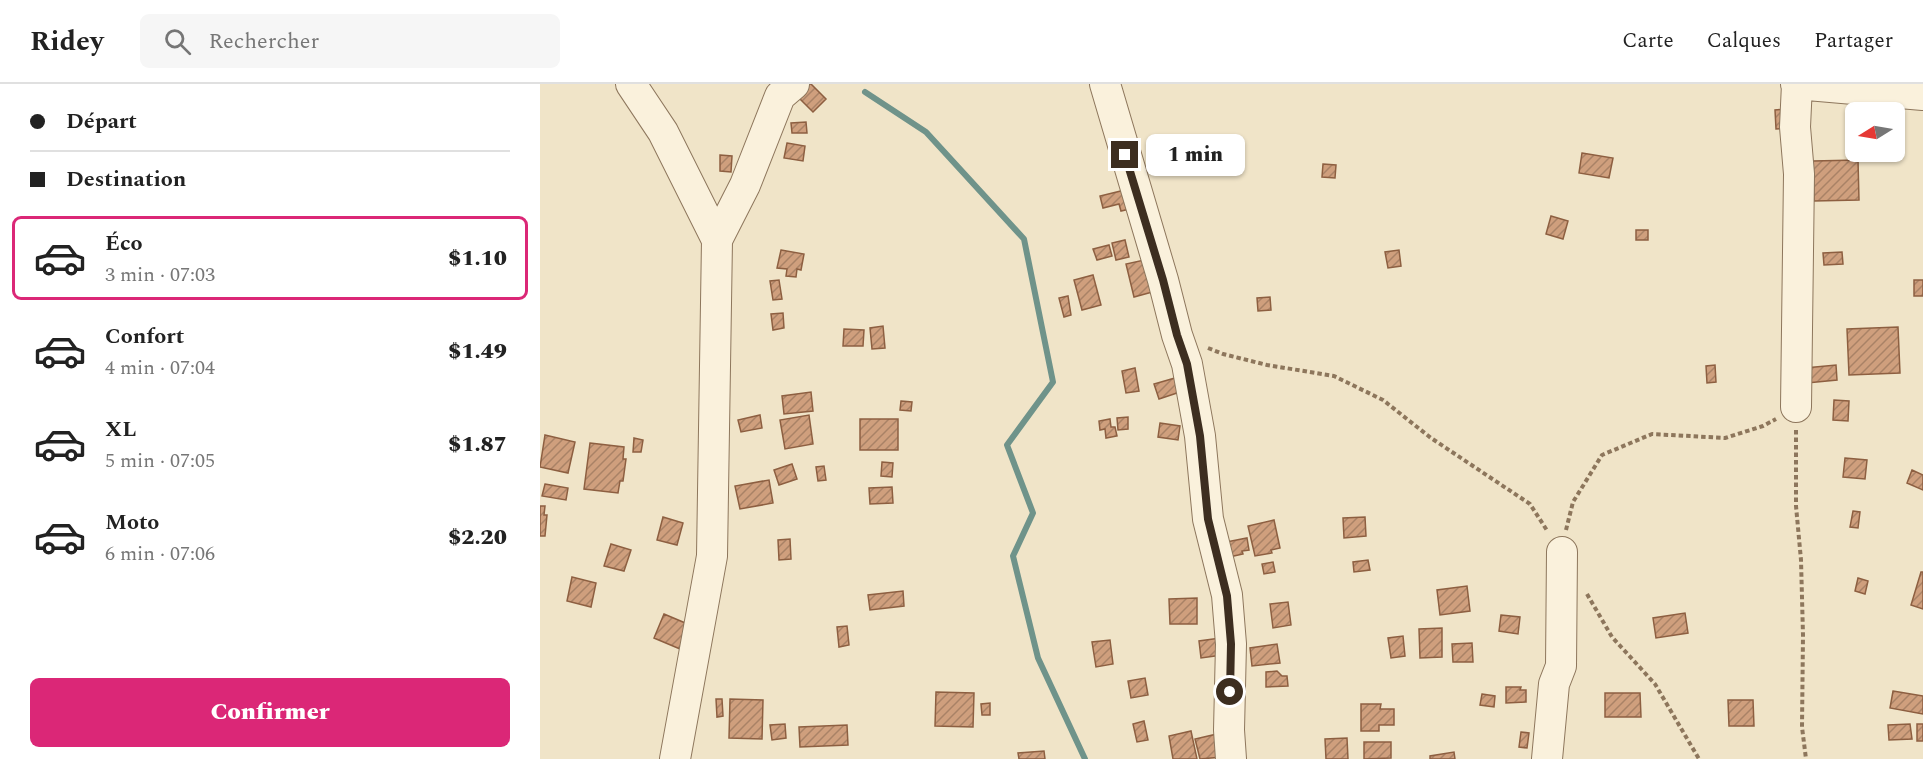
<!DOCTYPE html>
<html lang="fr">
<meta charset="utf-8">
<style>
:root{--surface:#fff;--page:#f6f6f6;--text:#222;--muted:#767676;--line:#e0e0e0;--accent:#db2777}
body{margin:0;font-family:Spectral,serif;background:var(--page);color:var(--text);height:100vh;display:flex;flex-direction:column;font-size:22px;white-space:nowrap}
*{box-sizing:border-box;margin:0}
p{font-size:20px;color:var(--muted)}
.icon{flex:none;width:33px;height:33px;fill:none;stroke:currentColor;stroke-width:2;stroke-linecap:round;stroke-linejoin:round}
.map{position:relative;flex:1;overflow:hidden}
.details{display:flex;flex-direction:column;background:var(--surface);width:540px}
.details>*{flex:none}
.banner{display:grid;align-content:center;height:132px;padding:0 30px;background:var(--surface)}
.needle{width:39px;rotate:259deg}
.tools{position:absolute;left:1305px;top:18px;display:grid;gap:12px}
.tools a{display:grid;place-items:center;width:60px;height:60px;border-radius:9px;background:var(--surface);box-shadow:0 2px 4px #0004;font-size:30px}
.end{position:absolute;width:27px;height:27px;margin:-14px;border:8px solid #3d2e20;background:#fff;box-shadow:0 0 0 3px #fff}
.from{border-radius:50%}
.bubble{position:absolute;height:42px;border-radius:9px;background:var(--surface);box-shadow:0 2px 4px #0004;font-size:20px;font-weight:800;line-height:42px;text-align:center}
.banner b{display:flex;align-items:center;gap:21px;height:57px;font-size:22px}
.banner b+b{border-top:2px solid var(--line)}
.banner i{width:15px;height:15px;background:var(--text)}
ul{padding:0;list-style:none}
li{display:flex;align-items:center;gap:18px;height:84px;margin:0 12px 9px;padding:0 18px;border:3px solid transparent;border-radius:9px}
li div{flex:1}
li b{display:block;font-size:22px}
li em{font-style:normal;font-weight:800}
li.on{border-color:var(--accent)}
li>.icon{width:54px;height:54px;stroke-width:1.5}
.cta{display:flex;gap:12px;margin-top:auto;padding:12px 30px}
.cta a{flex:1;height:69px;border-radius:9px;background:var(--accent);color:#fff;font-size:24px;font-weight:800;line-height:69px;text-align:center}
header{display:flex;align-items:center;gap:36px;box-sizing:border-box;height:84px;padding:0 30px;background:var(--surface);border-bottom:2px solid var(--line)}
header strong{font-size:28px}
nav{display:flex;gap:33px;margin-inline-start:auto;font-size:21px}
.search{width:420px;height:54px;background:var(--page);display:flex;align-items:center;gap:15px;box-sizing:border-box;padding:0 21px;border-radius:9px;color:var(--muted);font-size:22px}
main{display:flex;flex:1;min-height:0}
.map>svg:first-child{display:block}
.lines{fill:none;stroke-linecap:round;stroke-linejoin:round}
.stream{stroke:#6f938a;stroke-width:6}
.building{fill:url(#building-hatch);stroke:#8d5f41;stroke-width:1.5}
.minor-casing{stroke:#8d765c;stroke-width:32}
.path{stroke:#8d765c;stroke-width:4;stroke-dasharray:4.5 3;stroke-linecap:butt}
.minor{stroke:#faf1dc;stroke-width:30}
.route{stroke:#3d2e20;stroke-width:8}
</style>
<header>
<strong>Ridey</strong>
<div class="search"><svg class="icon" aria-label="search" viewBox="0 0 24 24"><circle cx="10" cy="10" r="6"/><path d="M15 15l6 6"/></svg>Rechercher</div>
<nav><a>Carte</a><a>Calques</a><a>Partager</a></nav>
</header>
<main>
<section class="details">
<div class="banner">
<b><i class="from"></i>Départ</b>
<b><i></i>Destination</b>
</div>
<ul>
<li class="on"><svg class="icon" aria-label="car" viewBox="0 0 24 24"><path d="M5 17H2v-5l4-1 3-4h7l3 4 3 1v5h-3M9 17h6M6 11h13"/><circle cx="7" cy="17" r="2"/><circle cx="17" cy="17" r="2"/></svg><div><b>Éco</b><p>3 min · 07:03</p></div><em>$1.10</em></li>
<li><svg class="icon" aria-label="car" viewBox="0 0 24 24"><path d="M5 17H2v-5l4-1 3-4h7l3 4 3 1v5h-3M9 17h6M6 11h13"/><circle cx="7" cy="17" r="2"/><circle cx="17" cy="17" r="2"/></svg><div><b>Confort</b><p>4 min · 07:04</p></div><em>$1.49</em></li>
<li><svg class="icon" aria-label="car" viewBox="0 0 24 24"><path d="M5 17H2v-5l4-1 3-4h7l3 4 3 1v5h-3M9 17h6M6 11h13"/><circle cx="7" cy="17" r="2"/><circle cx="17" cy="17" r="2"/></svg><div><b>XL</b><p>5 min · 07:05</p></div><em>$1.87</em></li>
<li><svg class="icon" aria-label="car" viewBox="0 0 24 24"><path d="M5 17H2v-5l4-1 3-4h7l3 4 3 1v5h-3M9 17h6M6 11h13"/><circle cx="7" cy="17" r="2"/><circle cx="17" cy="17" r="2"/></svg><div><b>Moto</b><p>6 min · 07:06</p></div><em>$2.20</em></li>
</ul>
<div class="cta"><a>Confirmer</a></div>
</section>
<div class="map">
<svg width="1383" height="675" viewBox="0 0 1383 675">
<defs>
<pattern id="building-hatch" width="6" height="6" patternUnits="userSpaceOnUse" patternTransform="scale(1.5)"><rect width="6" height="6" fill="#cf9f7d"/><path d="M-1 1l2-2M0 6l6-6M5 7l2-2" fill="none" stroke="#a98266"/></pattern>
</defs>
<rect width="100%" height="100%" fill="#f0e4c8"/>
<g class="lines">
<path class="stream" d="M 325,8 L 386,48 L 484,155 L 513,298 L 467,361 L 493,429 L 473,472 L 498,574 L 545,675"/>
</g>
<path class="building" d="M 267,0 L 271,0 L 286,15 L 273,28 L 256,11 Z
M 1245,25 L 1247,44 L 1236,45 L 1235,26 Z
M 266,38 L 267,49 L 252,49 L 251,39 Z
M 247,59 L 265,62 L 263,77 L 244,74 Z
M 1042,69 L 1073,74 L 1069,94 L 1039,89 Z
M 180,71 L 192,72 L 191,88 L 180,87 Z
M 1318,76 L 1319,116 L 1274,117 L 1273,77 Z
M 783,80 L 796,81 L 795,94 L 782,93 Z
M 585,106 L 590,125 L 581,127 L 579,120 L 563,124 L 560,112 Z
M 1011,132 L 1028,137 L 1023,155 L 1006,150 Z
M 1096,146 L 1108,146 L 1108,156 L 1096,156 Z
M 585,156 L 589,173 L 576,176 L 572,159 Z
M 569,161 L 572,172 L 557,176 L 553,165 Z
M 241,166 L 264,170 L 261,186 L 257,185 L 256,193 L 246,192 L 247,185 L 237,184 Z
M 859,166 L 861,182 L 848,184 L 845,168 Z
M 1302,168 L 1303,180 L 1284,181 L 1283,169 Z
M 604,176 L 616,207 L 594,213 L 586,180 Z
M 553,191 L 561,221 L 542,226 L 534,196 Z
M 239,196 L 242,215 L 233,216 L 230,197 Z
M 1374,196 L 1383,196 L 1383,212 L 1374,212 Z
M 528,212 L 531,231 L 524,233 L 519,214 Z
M 730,213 L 731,226 L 718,227 L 717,214 Z
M 243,229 L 244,244 L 233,246 L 231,230 Z
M 343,242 L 345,264 L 332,265 L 330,244 Z
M 1358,243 L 1360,289 L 1309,291 L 1307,245 Z
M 304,245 L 324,246 L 323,262 L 303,262 Z
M 1175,281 L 1176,298 L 1167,299 L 1166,282 Z
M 1296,281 L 1297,296 L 1267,299 L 1265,284 Z
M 595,284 L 599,307 L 586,309 L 582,287 Z
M 635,294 L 640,308 L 619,315 L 614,300 Z
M 271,308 L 273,327 L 244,330 L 242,312 Z
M 1294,316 L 1309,317 L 1308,337 L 1293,336 Z
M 361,317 L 372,318 L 371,327 L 360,326 Z
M 220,331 L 222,344 L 201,348 L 198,336 Z
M 269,331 L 273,360 L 245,365 L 240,336 Z
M 588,333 L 588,345 L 578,346 L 577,334 Z
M 320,335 L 358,335 L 358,366 L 320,366 Z
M 570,335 L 571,343 L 575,343 L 577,352 L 566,354 L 565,345 L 560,346 L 559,337 Z
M 620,339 L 640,342 L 638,356 L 618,353 Z
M 5,351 L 35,358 L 28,389 L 0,383 Z
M 94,354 L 103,356 L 101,368 L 93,368 Z
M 50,359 L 84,363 L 83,375 L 86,375 L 83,397 L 80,397 L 78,409 L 44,405 Z
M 1305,374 L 1327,376 L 1325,395 L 1303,393 Z
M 342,378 L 353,379 L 352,393 L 341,392 Z
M 252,380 L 257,395 L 239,401 L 234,386 Z
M 284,382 L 286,396 L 278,397 L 276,383 Z
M 1372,386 L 1383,391 L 1383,406 L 1367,399 Z
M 229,396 L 233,419 L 200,425 L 195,402 Z
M 5,400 L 28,404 L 26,416 L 2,412 Z
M 352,403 L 353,419 L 330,420 L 329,404 Z
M 0,422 L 5,422 L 4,431 L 7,431 L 5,452 L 0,452 Z
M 1313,427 L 1320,428 L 1318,444 L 1310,443 Z
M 123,433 L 143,439 L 137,461 L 117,456 Z
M 825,433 L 826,452 L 804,454 L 803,434 Z
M 734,436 L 740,464 L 731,466 L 732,469 L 715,472 L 708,442 Z
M 707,454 L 709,466 L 702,467 L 703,470 L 689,473 L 686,458 Z
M 250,455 L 251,475 L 239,476 L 238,456 Z
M 71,460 L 91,466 L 84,487 L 64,482 Z
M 828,476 L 830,486 L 814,488 L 813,478 Z
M 733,478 L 735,488 L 724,490 L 722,480 Z
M 1381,488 L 1383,488 L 1383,525 L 1371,521 Z
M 32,493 L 56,499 L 51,523 L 27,517 Z
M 1318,494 L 1328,497 L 1325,510 L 1315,507 Z
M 927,502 L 930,527 L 900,531 L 897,506 Z
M 363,507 L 364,522 L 330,526 L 328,511 Z
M 657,514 L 657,540 L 630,540 L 629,515 Z
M 748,518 L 751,541 L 733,544 L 730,520 Z
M 1145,529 L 1148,549 L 1116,554 L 1113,534 Z
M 124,530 L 150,541 L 140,565 L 114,554 Z
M 961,531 L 980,533 L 978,550 L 959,547 Z
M 307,542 L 309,561 L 299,563 L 297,543 Z
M 902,544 L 902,573 L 880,574 L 879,545 Z
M 863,552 L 865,572 L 851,574 L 848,554 Z
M 680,554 L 682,571 L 661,574 L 659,557 Z
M 570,556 L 573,580 L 556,583 L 552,558 Z
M 932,559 L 933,578 L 913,578 L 912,560 Z
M 737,560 L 740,579 L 712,582 L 710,564 Z
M 737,587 L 742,592 L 747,592 L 748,602 L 726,603 L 726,588 Z
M 605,594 L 608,611 L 591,614 L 588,597 Z
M 966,603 L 981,603 L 980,606 L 986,606 L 986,618 L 966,619 Z
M 1353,607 L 1383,612 L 1383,630 L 1350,624 Z
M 396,608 L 434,609 L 433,643 L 395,642 Z
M 1065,609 L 1100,609 L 1101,633 L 1065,633 Z
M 942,610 L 955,612 L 954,623 L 940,621 Z
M 176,615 L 182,615 L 183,632 L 177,633 Z
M 190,615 L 223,616 L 222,655 L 189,654 Z
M 1188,616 L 1213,616 L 1214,642 L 1189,642 Z
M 450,619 L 450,631 L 442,631 L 441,620 Z
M 821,620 L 841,620 L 840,625 L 854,625 L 854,641 L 839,641 L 839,647 L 821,647 Z
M 604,637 L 608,656 L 597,658 L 593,640 Z
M 245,640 L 246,654 L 232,656 L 230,641 Z
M 1370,640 L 1372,655 L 1349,656 L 1348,641 Z
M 1377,640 L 1383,640 L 1383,657 L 1377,657 Z
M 307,641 L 308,661 L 260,663 L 259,643 Z
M 651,647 L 657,675 L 633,675 L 629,652 Z
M 981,648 L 989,649 L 987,664 L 979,663 Z
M 677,650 L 682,673 L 660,675 L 655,655 Z
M 807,654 L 808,675 L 786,675 L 785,655 Z
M 824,658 L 851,658 L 851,674 L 824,675 Z
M 504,667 L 505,675 L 479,675 L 478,669 Z
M 914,668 L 915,675 L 890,675 L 890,672 Z"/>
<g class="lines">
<g class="minor-casing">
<path id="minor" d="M 91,0 L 123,48 L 177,156
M 565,0 L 623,196 L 637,251 L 647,280 L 660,352 L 668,435 L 687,511 L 691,560 L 689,646 L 691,675
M 1256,0 L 1383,11
M 1256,323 L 1259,90 L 1255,43 L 1257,0
M 135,675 L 172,472 L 177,156 L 205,101 L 240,12 L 254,0
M 1007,675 L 1014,600 L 1021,582 L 1022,468"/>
</g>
<path class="path" d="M 668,264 L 683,270 L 727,281 L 794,292 L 843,316 L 891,354 L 990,420 L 1008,448
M 1256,346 L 1256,422 L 1261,476 L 1263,551 L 1262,643 L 1266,675
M 1026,446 L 1033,418 L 1062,371 L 1112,350 L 1185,354 L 1223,342 L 1236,335
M 1047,510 L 1072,553 L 1115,600 L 1159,675"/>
<use href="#minor" class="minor"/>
</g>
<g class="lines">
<path class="route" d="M 585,71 L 623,196 L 637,251 L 647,280 L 660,352 L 668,435 L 687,512 L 691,560 L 690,608"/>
</g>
</svg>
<div class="tools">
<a><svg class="needle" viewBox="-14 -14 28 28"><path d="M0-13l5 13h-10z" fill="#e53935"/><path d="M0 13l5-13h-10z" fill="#767676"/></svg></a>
</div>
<i class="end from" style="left:690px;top:608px"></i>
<i class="end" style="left:585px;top:71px"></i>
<div class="bubble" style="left:606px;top:50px;width:99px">1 min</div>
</div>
</main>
